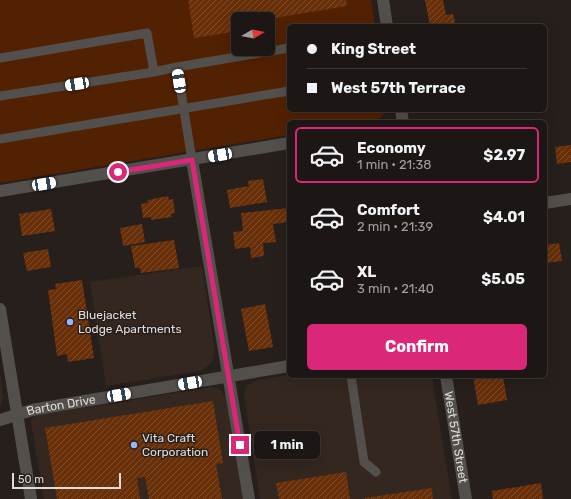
<!DOCTYPE html>
<meta charset="utf-8">
<style>
:root{--surface:#1c1714;--page:#292422;--text:#f1f3f6;--muted:#a09fa0;--line:#3a3634;--accent:#db2777}
body{margin:0;font-family:Rubik,sans-serif;background:var(--page);color:var(--text);height:100vh;display:flex;flex-direction:column;font-size:15px;white-space:nowrap}
*{box-sizing:border-box;margin:0}
p{font-size:13px;color:var(--muted)}
.icon{flex:none;width:22px;height:22px;fill:none;stroke:currentColor;stroke-width:2;stroke-linecap:round;stroke-linejoin:round}
.map{position:relative;flex:1;overflow:hidden}
.drawer{position:absolute;left:287px;top:120px;width:260px;height:258px;display:flex;flex-direction:column;background:var(--surface);border-radius:6px;box-shadow:0 4px 16px #0002,0 0 0 1px var(--line)}
.drawer>*{flex:none}
.top-card{position:absolute;left:287px;top:24px;width:260px;height:88px;border-radius:6px;box-shadow:0 4px 16px #0002,0 0 0 1px var(--line);display:grid;align-content:center;height:88px;padding:0 20px;background:var(--surface)}
.needle{width:26px;rotate:81deg}
.fabs{position:absolute;left:231px;top:12px;display:grid;gap:8px}
.fabs a{display:grid;place-items:center;width:44px;height:44px;border-radius:6px;background:var(--surface);box-shadow:0 4px 16px #0002,0 0 0 1px var(--line);font-size:20px}
.scale{position:absolute;left:12px;bottom:10px;width:109px;box-sizing:border-box;padding-left:4px;border:2px solid #e0dbd9;border-top:0;font-size:11px;line-height:14px;white-space:nowrap;color:#e0dbd9;-webkit-text-stroke:3px #261f1b;paint-order:stroke}
.end{position:absolute;width:18px;height:18px;margin:-9px;border:5px solid #db2777;background:#fff;box-shadow:0 0 0 2px #fff}
.from{border-radius:50%}
.bubble{position:absolute;height:28px;border-radius:6px;background:var(--surface);box-shadow:0 4px 16px #0002,0 0 0 1px var(--line);font-size:13px;font-weight:700;line-height:28px;text-align:center}
.car{position:absolute;width:12px;height:24px;margin:-12px -6px;border-radius:5px;box-shadow:0 0 3px 1px #0007;background:linear-gradient(#fff 24%,#345 0 40%,#fff 0 76%,#345 0 86%,#fff 0)}
.top-card b{display:flex;align-items:center;gap:14px;height:38px;font-size:15px}
.top-card b+b{border-top:1px solid var(--line)}
.top-card i{width:10px;height:10px;background:var(--text)}
ul{padding:7px 0 0;list-style:none}
li{display:flex;align-items:center;gap:12px;height:56px;margin:0 8px 6px;padding:0 12px;border:2px solid transparent;border-radius:6px}
li div{flex:1}
li b{display:block;font-size:15px}
li em{font-style:normal;font-weight:700}
li.current{border-color:var(--accent)}
li>.icon{width:36px;height:36px;stroke-width:1.5}
.primary-button{display:flex;gap:8px;margin-top:auto;padding:8px 20px}
.primary-button a{flex:1;height:46px;border-radius:6px;background:var(--accent);color:#fff;font-size:16px;font-weight:700;line-height:46px;text-align:center}
.map>svg:first-child{display:block}
.built{fill:#332720}
.green{fill:#522101;fill-rule:evenodd}
.building{fill:url(#building-hatch)}
.lines{fill:none;stroke-linecap:round;stroke-linejoin:round}
.lane{stroke:#524f4d;stroke-width:9}
.street{stroke:#524f4d;stroke-width:12}
.route{stroke:#db2777;stroke-width:5}
.poi-dot{fill:#98b6fd;stroke:#261f1b;stroke-width:1.5}
.labels{text-anchor:middle;stroke-width:3;stroke-linejoin:round;paint-order:stroke}
.poi-label{font-size:12px;fill:#e0dbd9;stroke:#261f1b;text-anchor:start}
.street-label{font-size:12px;fill:#e0dbd9;stroke:#261f1b}
</style>
<div class="map">
<svg width="571" height="499" viewBox="0 0 571 499">
<defs>
<pattern id="building-hatch" width="6" height="6" patternUnits="userSpaceOnUse"><rect width="6" height="6" fill="#682f08"/><path d="M-1 1l2-2M0 6l6-6M5 7l2-2" fill="none" stroke="#7d4d2b"/></pattern>
</defs>
<rect width="100%" height="100%" fill="#261f1b"/>
<path class="built" d="M 202,266 L 215,350 L 213,360 L 210,364 L 200,371 L 106,386 L 90,282 Z
M 0,372 L 3,400 L 0,407 Z
M 289,375 L 289,376 L 432,376 L 452,499 L 260,499 L 244,396 L 245,389 L 248,385 L 257,380 Z
M 210,387 L 219,388 L 226,397 L 243,499 L 44,499 L 31,422 L 32,418 L 35,416 Z"/>
<path class="green" d="M 0,0 L 371,0 L 375,26 L 289,26 L 289,110 L 386,110 C 382,119 375,121 366,122 L 289,122 L 289,135 L 0,183 ZM 238,19 L 268,19 L 268,49 L 238,49 Z"/>
<path class="building" d="M 188,0 L 346,0 L 347,6 L 268,19 L 238,19 L 238,31 L 194,38 Z
M 425,0 L 443,0 L 446,15 L 453,14 L 456,26 L 430,26 Z
M 571,145 L 571,162 L 557,164 L 555,147 Z
M 263,179 L 267,202 L 230,208 L 227,190 L 249,186 L 248,181 Z
M 168,196 L 169,200 L 173,199 L 175,213 L 171,214 L 172,217 L 151,220 L 151,217 L 143,218 L 141,204 L 147,203 L 148,200 Z
M 289,208 L 289,222 L 273,224 L 276,242 L 263,243 L 264,256 L 251,258 L 250,247 L 235,249 L 233,232 L 243,231 L 241,213 Z
M 51,209 L 55,231 L 22,236 L 19,214 Z
M 142,224 L 145,242 L 123,246 L 120,228 Z
M 174,240 L 179,268 L 141,273 L 140,268 L 135,268 L 131,246 Z
M 559,243 L 562,261 L 545,263 L 545,245 Z
M 48,249 L 51,267 L 27,271 L 23,253 Z
M 82,280 L 94,358 L 68,362 L 67,354 L 57,356 L 48,290 L 56,289 L 55,284 Z
M 265,304 L 273,347 L 249,351 L 241,309 Z
M 473,376 L 503,376 L 507,400 L 478,405 Z
M 213,401 L 223,463 L 216,464 L 222,499 L 149,499 L 145,477 L 137,478 L 140,499 L 57,499 L 45,428 Z
M 346,472 L 350,499 L 279,499 L 276,483 Z
M 541,483 L 543,499 L 493,499 L 492,491 Z
M 432,488 L 433,499 L 365,499 L 365,498 Z"/>
<g class="lines">
<path class="lane" d="M 0,58 L 147,33 L 154,72 L 0,96
M 177,67 L 289,48
M 154,72 L 177,67 L 192,160
M 0,139 L 289,91
M 351,376 L 364,462 L 376,472"/>
<g class="street">
<path d="M 383,0 L 387,26"/>
<path d="M 401,110 L 403,122"/>
<path d="M 192,160 L 249,499"/>
<path d="M 0,191 L 289,143"/>
<path d="M 545,203 L 571,199"/>
<path d="M 0,309 L 31,499"/>
<path id="s1" d="M 446,376 L 466,499"/>
<path id="s2" d="M 0,420 L 32,410 L 289,366"/>
</g>
</g>
<g class="lines">
<path class="route" d="M 118,172 L 192,160 L 240,445"/>
</g>
<g class="poi-dot">
<circle cx="70" cy="322" r="4"/>
<circle cx="134" cy="445" r="4"/>
</g>
<g class="labels">
<g class="poi-label">
<text x="78" y="319">Bluejacket<tspan x="78" dy="14">Lodge Apartments</tspan></text>
<text x="142" y="442">Vita Craft<tspan x="142" dy="14">Corporation</tspan></text>
</g>
<g class="street-label">
<text dy="4" stroke="none"><textPath href="#s2" startOffset="63">Barton Drive</textPath></text>
<text dy="4" stroke="none"><textPath href="#s1" startOffset="62">West 57th Street</textPath></text>
</g>
</g>
</svg>
<div class="fabs">
<a><svg class="needle" viewBox="-14 -14 28 28"><path d="M0-13l5 13h-10z" fill="#e53935"/><path d="M0 13l5-13h-10z" fill="#a09fa0"/></svg></a>
</div>
<div class="scale">50 m</div>
<i class="end from" style="left:118px;top:172px"></i>
<i class="end" style="left:240px;top:445px"></i>
<div class="bubble" style="left:254px;top:431px;width:66px">1 min</div>
<i class="car" style="left:179px;top:81px;rotate:351deg"></i>
<i class="car" style="left:77px;top:84px;rotate:261deg"></i>
<i class="car" style="left:220px;top:155px;rotate:260deg"></i>
<i class="car" style="left:44px;top:184px;rotate:81deg"></i>
<i class="car" style="left:190px;top:383px;rotate:260deg"></i>
<i class="car" style="left:119px;top:395px;rotate:80deg"></i>
<div class="top-card">
<b><i class="from"></i>King Street</b>
<b><i></i>West 57th Terrace</b>
</div>
<section class="drawer">
<ul>
<li class="current"><svg class="icon" aria-label="car" viewBox="0 0 24 24"><path d="M5 17H2v-5l4-1 3-4h7l3 4 3 1v5h-3M9 17h6M6 11h13"/><circle cx="7" cy="17" r="2"/><circle cx="17" cy="17" r="2"/></svg><div><b>Economy</b><p>1 min · 21:38</p></div><em>$2.97</em></li>
<li><svg class="icon" aria-label="car" viewBox="0 0 24 24"><path d="M5 17H2v-5l4-1 3-4h7l3 4 3 1v5h-3M9 17h6M6 11h13"/><circle cx="7" cy="17" r="2"/><circle cx="17" cy="17" r="2"/></svg><div><b>Comfort</b><p>2 min · 21:39</p></div><em>$4.01</em></li>
<li><svg class="icon" aria-label="car" viewBox="0 0 24 24"><path d="M5 17H2v-5l4-1 3-4h7l3 4 3 1v5h-3M9 17h6M6 11h13"/><circle cx="7" cy="17" r="2"/><circle cx="17" cy="17" r="2"/></svg><div><b>XL</b><p>3 min · 21:40</p></div><em>$5.05</em></li>
</ul>
<div class="primary-button"><a>Confirm</a></div>
</section>
</div>
